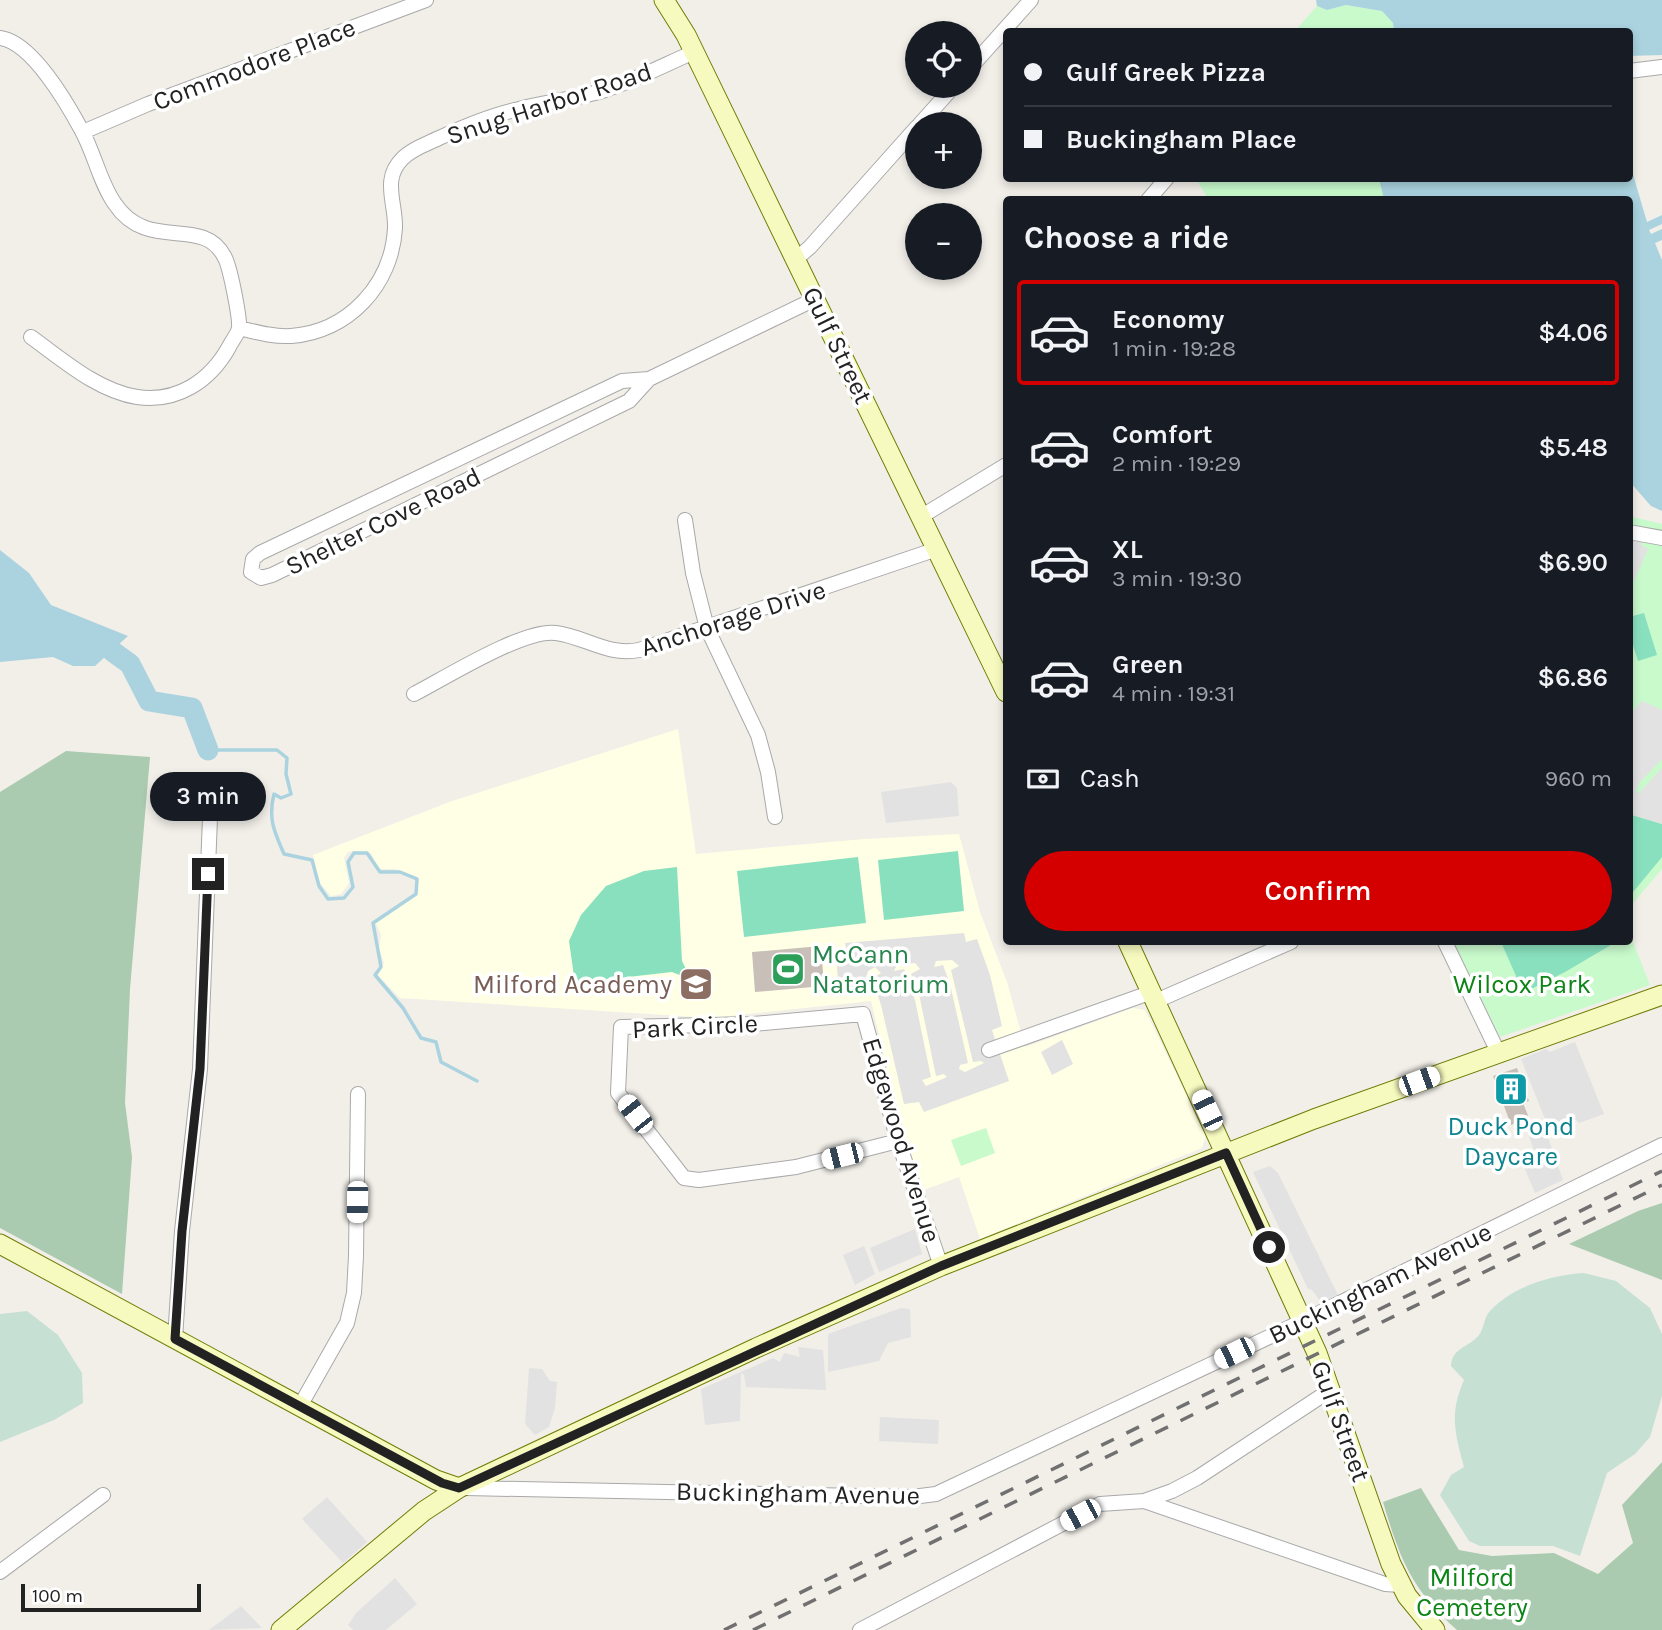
<!DOCTYPE html>
<meta charset="utf-8">
<style>
:root{--surface:#171b24;--page:#20242c;--text:#f1f3f6;--muted:#9ea1a6;--line:#363941;--accent:#d40000}
body{margin:0;font-family:Karla,sans-serif;background:var(--page);color:var(--text);height:100vh;display:flex;flex-direction:column;font-size:26px;white-space:nowrap}
*{box-sizing:border-box;margin:0}
p{font-size:23px;color:var(--muted)}
.icon{flex:none;width:38px;height:38px;fill:none;stroke:currentColor;stroke-width:2;stroke-linecap:round;stroke-linejoin:round}
.map{position:relative;flex:1;overflow:hidden}
.drawer{position:absolute;left:1003px;top:196px;width:630px;height:749px;display:flex;flex-direction:column;background:var(--surface);border-radius:7px;box-shadow:0 4px 10px #0003}
.drawer>*{flex:none}
.hud{position:absolute;left:1003px;top:28px;width:630px;height:154px;border-radius:7px;box-shadow:0 4px 10px #0003;display:grid;align-content:center;height:154px;padding:0 21px;background:var(--surface)}
.buttons{position:absolute;left:905px;top:21px;display:grid;gap:14px}
.buttons a{display:grid;place-items:center;width:77px;height:77px;border-radius:50%;background:var(--surface);box-shadow:0 4px 10px #0003;font-size:35px}
.scale{position:absolute;left:21px;bottom:18px;width:180px;box-sizing:border-box;padding-left:7px;border:4px solid #222;border-top:0;font-size:19px;line-height:24px;white-space:nowrap;color:#222;-webkit-text-stroke:5px #fff;paint-order:stroke}
.end{position:absolute;width:32px;height:32px;margin:-16px;border:9px solid #222;background:#fff;box-shadow:0 0 0 4px #fff}
.from{border-radius:50%}
.bubble{position:absolute;height:49px;border-radius:24px;background:var(--surface);box-shadow:0 4px 10px #0003;font-size:23px;font-weight:600;line-height:49px;text-align:center}
.car{position:absolute;width:21px;height:42px;margin:-21px -10px;border-radius:9px;box-shadow:0 0 5px 2px #0007;background:linear-gradient(#fff 24%,#345 0 40%,#fff 0 76%,#345 0 86%,#fff 0)}
.hud b{display:flex;align-items:center;gap:24px;height:66px;font-size:26px}
.hud b+b{border-top:2px solid var(--line)}
.hud i{width:18px;height:18px;background:var(--text)}
ul{padding:0;list-style:none}
li{display:flex;align-items:center;gap:21px;height:105px;margin:0 14px 10px;padding:0 7px;border:4px solid transparent;border-radius:7px}
li div{flex:1}
li b{display:block;font-size:26px}
li em{font-style:normal;font-weight:600}
li.selected{border-color:var(--accent)}
li>.icon{width:63px;height:63px;stroke-width:1.5}
h2{padding:0 21px;font-size:32px;line-height:84px}
.pay{display:flex;align-items:center;gap:18px;height:77px;padding:0 21px;font-size:26px}
.pay p{margin-inline-start:auto}
.button{display:flex;gap:14px;margin-top:auto;padding:14px 21px}
.button a{flex:1;height:80px;border-radius:42px;background:var(--accent);color:#fff;font-size:28px;font-weight:600;line-height:80px;text-align:center}
.map>svg:first-child{display:block}
.education{fill:#ffffe5}
.wetland{fill:#c6e0d4}
.cemetery{fill:#aacbaf}
.park{fill:#c8facc}
.pitch{fill:#88e0be}
.parking{fill:#e2e2e2;fill-rule:evenodd}
.water{fill:#aad3df}
.lines{fill:none;stroke-linecap:round;stroke-linejoin:round}
.stream{stroke:#aad3df;stroke-width:3.5}
.river{stroke:#aad3df;stroke-width:21}
.building{fill:#c7bfb8}
.street-casing{stroke:#a9a9a9;stroke-width:16}
.secondary-casing{stroke:#707d05;stroke-width:21}
.street{stroke:#fff;stroke-width:14}
.secondary{stroke:#f7fabf;stroke-width:19}
.rail{stroke:#707070;stroke-width:3.5;stroke-dasharray:14 14;stroke-linecap:butt}
.route{stroke:#222;stroke-width:9}
.labels{text-anchor:middle;stroke-width:7;stroke-linejoin:round;paint-order:stroke}
.street-label{font-size:26px;fill:#222;stroke:#fff}
.leisure-label{font-size:26px;fill:#27864d;stroke:#fff;text-anchor:start}
.education-label{font-size:26px;fill:#785e54;stroke:#fff;text-anchor:end}
.park-label{font-size:26px;fill:#0c8416;stroke:#fff}
.culture-label{font-size:26px;fill:#0d838f;stroke:#fff}
</style>
<div class="map">
<svg width="1662" height="1630" viewBox="0 0 1662 1630">
<rect width="100%" height="100%" fill="#f2efe9"/>
<path class="education" d="M 678,729 L 696,854 L 864,839 L 959,834 L 980,912 L 1007,982 L 1025,1047 L 1133,1008 L 1145,1010 L 1206,1135 L 1202,1148 L 980,1239 L 959,1177 L 924,1190 L 899,1120 L 871,1001 L 711,1018 L 400,998 L 378,975 L 384,963 L 379,949 L 381,935 L 376,923 L 418,894 L 418,877 L 395,869 L 379,869 L 371,853 L 354,851 L 348,852 L 344,858 L 349,883 L 341,894 L 331,896 L 320,883 L 313,855 L 452,801 Z"/>
<path class="wetland" d="M 1584,1273 L 1616,1281 L 1650,1308 L 1662,1334 L 1662,1396 L 1650,1437 L 1635,1454 L 1607,1473 L 1580,1556 L 1553,1546 L 1480,1546 L 1469,1541 L 1440,1495 L 1451,1475 L 1464,1467 C 1455,1433 1449,1414 1464,1380 L 1451,1366 C 1452,1347 1469,1348 1479,1335 C 1484,1329 1484,1317 1490,1311 C 1513,1286 1552,1275 1584,1273 Z
M 27,1311 L 58,1335 L 82,1373 L 83,1403 L 54,1420 L 0,1442 L 0,1314 Z"/>
<path class="cemetery" d="M 66,751 L 150,757 L 130,989 L 125,1103 L 132,1157 L 122,1294 L 0,1228 L 0,792 Z
M 1662,1203 L 1662,1280 L 1569,1244 L 1638,1211 Z
M 1662,1462 L 1662,1630 L 1457,1630 C 1411,1589 1400,1559 1383,1502 L 1421,1488 L 1459,1550 L 1492,1556 L 1554,1553 L 1598,1574 L 1633,1543 L 1622,1505 Z"/>
<path class="park" d="M 1346,5 L 1382,11 L 1393,23 L 1394,31 L 1294,32 L 1317,6 L 1327,10 Z
M 1196,179 L 1379,179 L 1384,199 L 1208,199 Z
M 1629,516 L 1662,524 L 1662,869 L 1629,908 Z
M 1629,932 L 1650,985 L 1500,1037 L 1453,942 L 1629,942 Z
M 986,1128 L 995,1153 L 961,1166 L 951,1140 Z"/>
<path class="pitch" d="M 1644,613 L 1657,655 L 1638,661 L 1629,632 L 1629,617 Z
M 1629,814 L 1662,824 L 1662,857 L 1629,897 Z
M 958,851 L 964,911 L 884,920 L 878,860 Z
M 858,857 L 866,923 L 744,937 L 737,871 Z
M 677,867 L 682,961 L 687,971 L 682,976 L 672,972 L 575,983 L 569,941 L 581,915 L 606,886 L 644,871 Z
M 1501,942 L 1616,942 L 1565,972 L 1531,989 L 1520,985 Z"/>
<path class="parking" d="M 1629,541 L 1642,541 L 1641,545 L 1648,549 L 1629,592 Z
M 1642,701 L 1662,710 L 1662,759 L 1639,783 L 1636,791 L 1638,794 L 1662,768 L 1662,824 L 1629,814 L 1629,715 Z
M 951,782 L 957,788 L 959,816 L 886,823 L 881,792 Z
M 964,933 L 966,942 L 977,939 L 990,975 L 1002,1026 L 992,1030 L 1009,1081 L 924,1112 L 919,1102 L 904,1104 L 881,1005 L 872,979 L 881,973 L 875,967 L 868,971 L 866,977 L 869,994 L 839,995 L 836,954 L 847,953 L 845,943 ZM 952,960 L 959,966 L 951,970 L 973,1062 L 981,1061 L 984,1063 L 965,1072 L 959,1069 L 960,1065 L 968,1063 L 950,984 L 943,965 L 934,967 L 936,961 ZM 915,963 L 920,969 L 911,974 L 919,994 L 936,1076 L 944,1074 L 947,1077 L 926,1086 L 922,1080 L 931,1077 L 915,1000 L 904,969 L 894,971 L 897,965 Z
M 1062,1040 L 1073,1064 L 1052,1075 L 1041,1052 Z
M 1575,1042 L 1604,1114 L 1579,1123 L 1576,1120 L 1549,1129 L 1521,1059 L 1546,1049 L 1550,1052 Z
M 1543,1123 L 1563,1180 L 1535,1193 L 1522,1162 L 1536,1157 L 1529,1136 L 1531,1128 Z
M 1270,1166 L 1278,1173 L 1338,1295 L 1321,1302 L 1312,1290 L 1308,1289 L 1253,1172 Z
M 915,1229 L 922,1254 L 879,1272 L 870,1248 Z
M 864,1246 L 875,1274 L 855,1285 L 843,1255 Z
M 901,1308 L 910,1309 L 911,1337 L 888,1343 L 879,1361 L 828,1372 L 828,1334 Z
M 798,1347 L 823,1350 L 826,1390 L 746,1387 L 744,1375 L 741,1373 L 740,1421 L 705,1425 L 701,1389 L 773,1358 L 780,1362 L 784,1353 L 800,1357 Z
M 529,1368 L 542,1369 L 550,1381 L 557,1382 L 555,1408 L 549,1427 L 535,1435 L 525,1424 Z
M 880,1417 L 939,1420 L 938,1444 L 879,1441 Z
M 327,1497 L 367,1542 L 343,1563 L 302,1519 Z
M 395,1578 L 417,1604 L 386,1630 L 353,1630 L 348,1625 L 356,1613 Z
M 241,1606 L 262,1628 L 209,1630 Z"/>
<path class="water" d="M 1316,0 L 1662,0 L 1662,55 L 1629,56 L 1629,32 L 1394,31 L 1393,23 L 1382,11 L 1346,5 L 1327,10 L 1317,6 Z
M 1629,161 L 1647,222 L 1662,215 L 1662,224 L 1649,230 L 1651,234 L 1662,229 L 1662,240 L 1655,243 L 1662,260 L 1662,511 L 1651,506 L 1629,481 L 1629,200 L 1384,199 L 1379,179 L 1629,178 Z
M 0,550 L 29,573 L 51,605 L 128,636 L 95,666 L 73,666 L 53,657 L 0,662 Z"/>
<g class="lines">
<path class="stream" d="M 208,750 L 277,750 L 287,758 L 286,774 L 291,794 L 281,798 L 274,794 C 268,819 274,831 284,854 L 312,860 L 319,886 L 328,899 L 344,898 L 353,887 L 348,862 L 354,853 L 367,853 L 380,872 L 400,872 L 417,879 L 416,894 L 373,923 L 381,967 L 375,975 L 403,1008 L 421,1038 L 436,1042 L 441,1062 L 477,1081"/>
<path class="river" d="M 112,651 L 130,664 L 149,701 L 192,708 L 208,750"/>
</g>
<path class="building" d="M 821,946 L 824,986 L 755,992 L 752,952 Z
M 1517,1068 L 1529,1101 L 1523,1103 L 1529,1118 L 1511,1125 L 1493,1076 Z"/>
<g class="lines">
<g class="street-casing">
<path id="street" d="M 0,38 C 32,42 68,105 82,131 C 95,155 100,183 115,204 C 148,253 202,215 224,256 C 230,265 240,318 239,328 C 238,334 231,342 229,347 C 210,381 177,403 137,397 C 98,391 63,360 31,337
M 970,68 L 1031,0
M 1629,71 L 1662,67
M 920,124 L 954,86
M 83,132 L 148,104 L 426,0
M 1148,200 L 1167,178
M 796,259 L 810,247 L 917,127
M 239,328 C 256,332 273,337 291,336 C 348,332 392,285 395,228 C 396,203 381,179 403,158 C 413,148 427,144 439,138 C 465,126 491,115 519,109 C 546,102 575,99 602,91 C 634,81 664,65 694,52
M 649,379 L 629,401 L 272,575 L 261,578 L 251,572 L 253,559 L 260,553 L 622,381 L 649,379 L 815,299
M 922,516 L 1006,465
M 685,520 L 693,573 L 707,628 L 758,735 L 768,772 L 775,817
M 1629,532 L 1662,538
M 414,694 C 445,678 525,628 556,633 C 586,637 607,656 639,650 L 937,549
M 1445,942 L 1498,1052
M 1156,1001 L 1291,942
M 989,1050 L 1152,992
M 898,1141 L 796,1167 L 699,1180 L 684,1178 L 618,1093 L 621,1027 L 753,1024 L 863,1014 L 898,1141 L 941,1266
M 175,1339 L 182,1231 L 200,1069 L 210,818 L 223,793
M 300,1406 L 347,1323 L 354,1293 L 356,1256 L 358,1094
M 466,1488 L 912,1497 L 936,1494 L 1303,1321 L 1662,1145
M 1144,1501 L 1385,1584 L 1401,1585
M 0,1572 L 103,1495
M 860,1630 L 1100,1504 L 1144,1501 L 1172,1491 L 1197,1478 L 1332,1389"/>
</g>
<g class="secondary-casing">
<path id="secondary" d="M 664,0 L 686,35 L 1006,692
M 1128,942 L 1317,1353 L 1391,1564 L 1407,1596 L 1435,1630
M 0,1244 L 436,1480 L 459,1488
M 281,1630 L 424,1511 L 459,1488 L 756,1348 L 941,1266 L 1314,1119 L 1662,995"/>
</g>
<use href="#street" class="street"/>
<use href="#secondary" class="secondary"/>
<path class="rail" d="M 724,1630 L 1662,1171
M 753,1630 L 1662,1185"/>
</g>
<g class="lines">
<path class="route" d="M 208,874 L 200,1069 L 182,1231 L 175,1339 L 442,1483 L 459,1488 L 941,1266 L 1226,1153 L 1269,1247"/>
</g>
<defs>
<g id="stadium-square" transform="scale(1.75)"><rect x="-9" y="-9" width="18" height="18" rx="4" fill="#2e9e5b" stroke="#fff"/><path d="M0-5a6.5 5 0 1 0 0 10a6.5 5 0 1 0 0-10ZM-3.5-1.8h7v3.6h-7Z" fill="#fff"/></g>
<g id="school-square" transform="scale(1.75)"><rect x="-9" y="-9" width="18" height="18" rx="4" fill="#8d6e63" stroke="#fff"/><path d="M0-5L7-2L0 1L-7-2ZM-4 1L0 2.5L4 1V4Q0 6-4 4Z" fill="#fff"/></g>
<g id="building-square" transform="scale(1.75)"><rect x="-9" y="-9" width="18" height="18" rx="4" fill="#0f9aa8" stroke="#fff"/><path d="M-4-6H4V6H1V3H-1V6H-4ZM-2.5-4.3h1.7v1.8h-1.7ZM.8-4.3h1.7v1.8H.8ZM-2.5-1h1.7V.8h-1.7ZM.8-1h1.7V.8H.8Z" fill="#fff"/></g>
</defs>
<g fill-rule="evenodd">
<use href="#stadium-square" x="788" y="969"/>
<use href="#school-square" x="696" y="984"/>
<use href="#building-square" x="1511" y="1089"/>
</g>
<g class="labels">
<g class="street-label">
<text transform="translate(254 64) rotate(-21)" y="9">Commodore Place</text>
<text transform="translate(549 103) rotate(-18)" y="9">Snug Harbor Road</text>
<text transform="translate(838 345) rotate(64)" y="9">Gulf Street</text>
<text transform="translate(383 521) rotate(-26)" y="9">Shelter Cove Road</text>
<text transform="translate(733 618) rotate(-18)" y="9">Anchorage Drive</text>
<text transform="translate(695 1026) rotate(-3)" y="9">Park Circle</text>
<text transform="translate(902 1140) rotate(73)" y="9">Edgewood Avenue</text>
<text transform="translate(1380 1283) rotate(-26)" y="9">Buckingham Avenue</text>
<text transform="translate(1341 1421) rotate(70)" y="9">Gulf Street</text>
<text transform="translate(798 1493) rotate(1)" y="9">Buckingham Avenue</text>
</g>
<g class="leisure-label">
<text x="812" y="963">McCann<tspan x="812" dy="30">Natatorium</tspan></text>
</g>
<g class="education-label">
<text x="672" y="993">Milford Academy</text>
</g>
<g class="park-label">
<text x="1522" y="993">Wilcox Park</text>
<text x="1472" y="1586">Milford<tspan x="1472" dy="30">Cemetery</tspan></text>
</g>
<g class="culture-label">
<text x="1511" y="1135">Duck Pond<tspan x="1511" dy="30">Daycare</tspan></text>
</g>
</g>
</svg>
<div class="buttons">
<a><svg class="icon" aria-label="locate" viewBox="0 0 24 24"><circle cx="12" cy="12" r="6"/><path d="M12 2v4M12 18v4M2 12h4M18 12h4"/></svg></a>
<a>+</a>
<a>−</a>
</div>
<div class="scale">100 m</div>
<i class="end from" style="left:1269px;top:1247px"></i>
<i class="end" style="left:208px;top:874px"></i>
<div class="bubble" style="left:150px;top:772px;width:116px">3 min</div>
<i class="car" style="left:1419px;top:1081px;rotate:70deg"></i>
<i class="car" style="left:1207px;top:1110px;rotate:335deg"></i>
<i class="car" style="left:635px;top:1114px;rotate:322deg"></i>
<i class="car" style="left:842px;top:1156px;rotate:256deg"></i>
<i class="car" style="left:357px;top:1202px;rotate:181deg"></i>
<i class="car" style="left:1234px;top:1353px;rotate:244deg"></i>
<i class="car" style="left:1080px;top:1515px;rotate:242deg"></i>
<div class="hud">
<b><i class="from"></i>Gulf Greek Pizza</b>
<b><i></i>Buckingham Place</b>
</div>
<section class="drawer">
<h2>Choose a ride</h2>
<ul>
<li class="selected"><svg class="icon" aria-label="car" viewBox="0 0 24 24"><path d="M5 17H2v-5l4-1 3-4h7l3 4 3 1v5h-3M9 17h6M6 11h13"/><circle cx="7" cy="17" r="2"/><circle cx="17" cy="17" r="2"/></svg><div><b>Economy</b><p>1 min · 19:28</p></div><em>$4.06</em></li>
<li><svg class="icon" aria-label="car" viewBox="0 0 24 24"><path d="M5 17H2v-5l4-1 3-4h7l3 4 3 1v5h-3M9 17h6M6 11h13"/><circle cx="7" cy="17" r="2"/><circle cx="17" cy="17" r="2"/></svg><div><b>Comfort</b><p>2 min · 19:29</p></div><em>$5.48</em></li>
<li><svg class="icon" aria-label="car" viewBox="0 0 24 24"><path d="M5 17H2v-5l4-1 3-4h7l3 4 3 1v5h-3M9 17h6M6 11h13"/><circle cx="7" cy="17" r="2"/><circle cx="17" cy="17" r="2"/></svg><div><b>XL</b><p>3 min · 19:30</p></div><em>$6.90</em></li>
<li><svg class="icon" aria-label="car" viewBox="0 0 24 24"><path d="M5 17H2v-5l4-1 3-4h7l3 4 3 1v5h-3M9 17h6M6 11h13"/><circle cx="7" cy="17" r="2"/><circle cx="17" cy="17" r="2"/></svg><div><b>Green</b><p>4 min · 19:31</p></div><em>$6.86</em></li>
</ul>
<div class="pay"><svg class="icon" aria-label="cash" viewBox="0 0 24 24"><path d="M3 7h18v10H3z"/><circle cx="12" cy="12" r="2"/></svg>Cash<p>960 m</p></div>
<div class="button"><a>Confirm</a></div>
</section>
</div>
